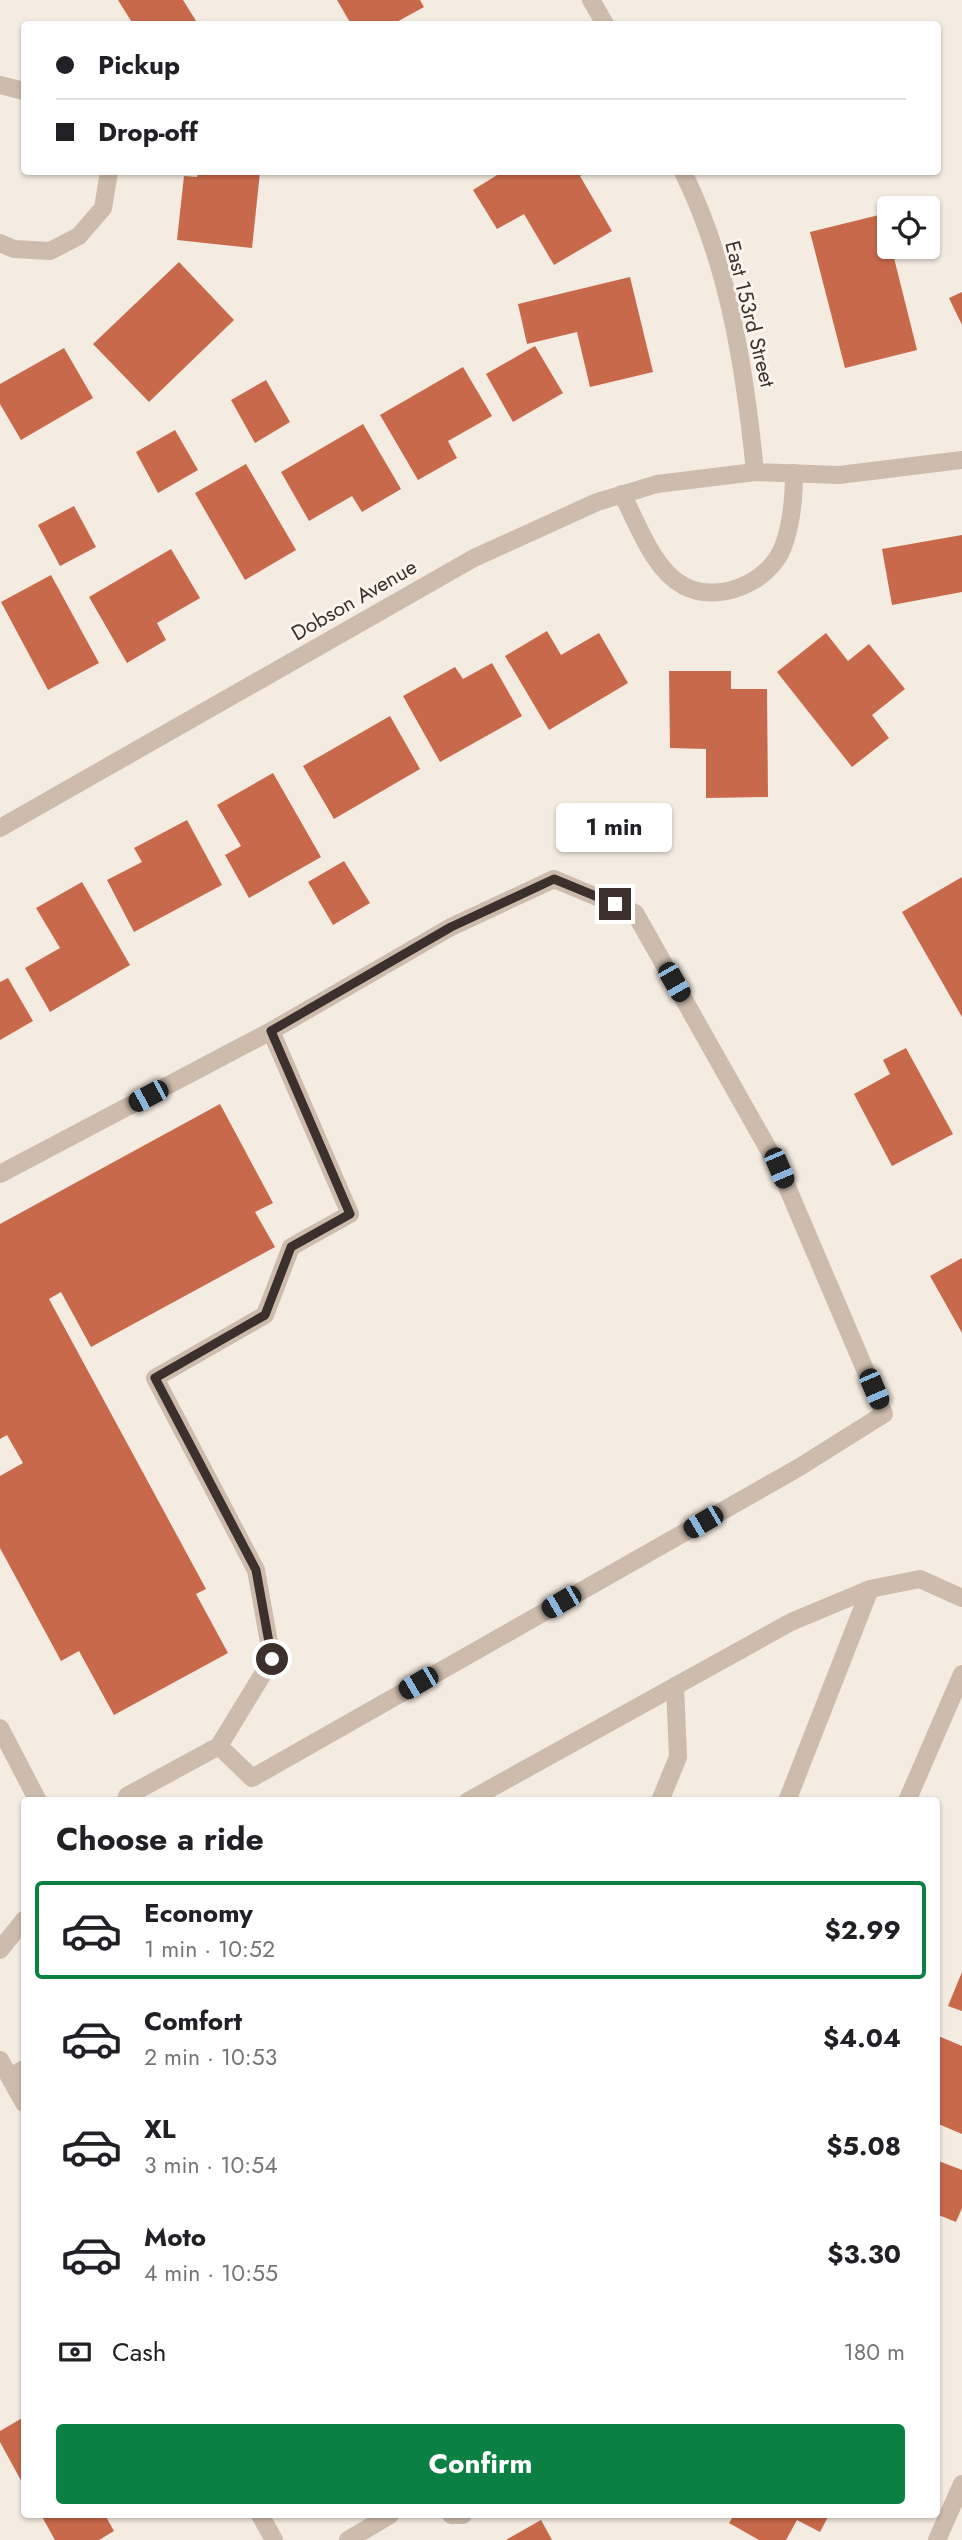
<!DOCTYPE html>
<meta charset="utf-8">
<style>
:root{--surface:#fff;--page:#f2f2f2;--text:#202124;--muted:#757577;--line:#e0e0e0;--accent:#0b8043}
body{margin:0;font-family:Jost,sans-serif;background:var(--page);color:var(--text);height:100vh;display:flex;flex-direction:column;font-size:26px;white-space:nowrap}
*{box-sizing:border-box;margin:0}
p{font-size:23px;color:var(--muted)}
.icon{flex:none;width:38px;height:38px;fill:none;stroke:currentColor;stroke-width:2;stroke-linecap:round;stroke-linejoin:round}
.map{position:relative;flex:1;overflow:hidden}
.sheet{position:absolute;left:21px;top:1797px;width:919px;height:721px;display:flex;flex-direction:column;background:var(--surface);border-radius:7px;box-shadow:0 2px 5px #0004}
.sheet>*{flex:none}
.hud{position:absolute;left:21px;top:21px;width:920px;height:154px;border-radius:7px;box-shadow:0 2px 5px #0004;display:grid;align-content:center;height:154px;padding:0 35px;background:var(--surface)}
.controls{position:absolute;left:877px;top:196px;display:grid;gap:14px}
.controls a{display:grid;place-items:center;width:63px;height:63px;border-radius:7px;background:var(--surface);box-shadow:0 2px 5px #0004;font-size:35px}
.end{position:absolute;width:32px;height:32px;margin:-16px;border:9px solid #3b302b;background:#fff;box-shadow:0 0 0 4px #fff}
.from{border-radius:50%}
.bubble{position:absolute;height:49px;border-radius:7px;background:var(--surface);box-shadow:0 2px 5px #0004;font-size:23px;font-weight:700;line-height:49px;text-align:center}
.car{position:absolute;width:21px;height:42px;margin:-21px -10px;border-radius:9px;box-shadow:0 0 5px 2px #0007;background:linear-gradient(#222 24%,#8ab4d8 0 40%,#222 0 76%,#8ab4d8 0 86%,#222 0)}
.hud b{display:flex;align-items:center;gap:24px;height:66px;font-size:26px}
.hud b+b{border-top:2px solid var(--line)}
.hud i{width:18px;height:18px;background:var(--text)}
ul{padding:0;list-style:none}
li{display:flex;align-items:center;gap:21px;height:98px;margin:0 14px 10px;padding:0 21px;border:4px solid transparent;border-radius:7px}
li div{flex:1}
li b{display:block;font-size:26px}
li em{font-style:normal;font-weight:700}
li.current{border-color:var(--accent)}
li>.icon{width:63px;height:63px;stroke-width:1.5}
h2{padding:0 35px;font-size:32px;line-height:84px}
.pay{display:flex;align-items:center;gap:18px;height:77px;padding:0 35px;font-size:26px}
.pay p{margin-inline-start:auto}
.action{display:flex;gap:14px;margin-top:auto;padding:14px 35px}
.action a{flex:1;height:80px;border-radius:7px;background:var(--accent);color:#fff;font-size:28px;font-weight:700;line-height:80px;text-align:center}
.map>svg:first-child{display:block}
.building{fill:#c8694b}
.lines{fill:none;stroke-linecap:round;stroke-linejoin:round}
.service{stroke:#cdbbac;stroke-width:18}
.minor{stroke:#cdbbac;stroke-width:18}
.tertiary{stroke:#cdbbac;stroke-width:18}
.route{stroke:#3b302b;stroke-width:9}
.labels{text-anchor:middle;stroke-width:6;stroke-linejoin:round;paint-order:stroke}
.street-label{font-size:21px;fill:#3b302b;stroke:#fbf5ee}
</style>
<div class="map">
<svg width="962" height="2540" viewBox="0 0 962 2540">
<rect width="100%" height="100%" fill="#f4ebe1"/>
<path class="building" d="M 118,0 L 183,0 L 198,24 L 133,24 Z
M 337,0 L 420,0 L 424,7 L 393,24 L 351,24 Z
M 198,172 L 260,172 L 252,248 L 177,240 L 184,176 L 197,177 Z
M 502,172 L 587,172 L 580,176 L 612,231 L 554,265 L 524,214 L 497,229 L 473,190 Z
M 883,214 L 917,350 L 845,368 L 810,232 Z
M 179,262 L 234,320 L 149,402 L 93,344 Z
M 630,277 L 653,372 L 590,387 L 577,332 L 527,344 L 518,304 Z
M 962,292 L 962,325 L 949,298 Z
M 535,346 L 563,393 L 513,422 L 486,374 Z
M 64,348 L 93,398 L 21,440 L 0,404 L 0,384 Z
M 463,367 L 492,416 L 448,441 L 457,458 L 418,480 L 380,415 Z
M 266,380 L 290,422 L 255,443 L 231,400 Z
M 363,424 L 401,489 L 362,512 L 352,496 L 309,521 L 281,472 Z
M 175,430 L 198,470 L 158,493 L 136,452 Z
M 246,464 L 296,550 L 245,580 L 195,493 Z
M 74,506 L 96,547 L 60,566 L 38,525 Z
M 962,535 L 962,592 L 892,605 L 882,549 Z
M 171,549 L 200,598 L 157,623 L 166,640 L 127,663 L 89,597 Z
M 51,575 L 99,663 L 48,690 L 1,602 Z
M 547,631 L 561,655 L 599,633 L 628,683 L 549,730 L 505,656 Z
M 826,633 L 848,661 L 869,644 L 905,689 L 872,715 L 889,738 L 852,767 L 777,672 Z
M 492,663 L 522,716 L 440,762 L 403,696 L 455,667 L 463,679 Z
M 669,671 L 731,671 L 731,689 L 767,689 L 768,797 L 706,798 L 706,749 L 670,748 Z
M 390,716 L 420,769 L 334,819 L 303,766 Z
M 273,773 L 321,857 L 249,898 L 225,855 L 241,846 L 217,805 Z
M 187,820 L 222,885 L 134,932 L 107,880 L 142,862 L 134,848 Z
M 344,861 L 370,903 L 333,925 L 308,882 Z
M 962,877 L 962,1017 L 902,912 Z
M 82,882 L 130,965 L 50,1012 L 25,968 L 60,948 L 36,908 Z
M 8,978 L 33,1021 L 0,1040 L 0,982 Z
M 906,1048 L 953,1134 L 892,1166 L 854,1094 L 890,1074 L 883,1060 Z
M 220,1104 L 273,1203 L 255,1212 L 275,1247 L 91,1347 L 61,1292 L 49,1299 L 206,1589 L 196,1594 L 228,1653 L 114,1715 L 79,1651 L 61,1661 L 0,1548 L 0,1476 L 23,1463 L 7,1435 L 0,1439 L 0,1224 Z
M 962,1258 L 962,1333 L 930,1276 Z
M 962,1972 L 962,2011 L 948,2006 Z
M 936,2035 L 962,2046 L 962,2134 L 936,2123 Z
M 936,2160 L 962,2170 L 962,2208 L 956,2222 L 936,2214 Z
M 24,2417 L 24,2486 L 0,2442 L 0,2431 Z
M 41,2515 L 105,2515 L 114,2531 L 99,2540 L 55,2540 Z
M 734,2515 L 829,2515 L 820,2532 L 797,2520 L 786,2540 L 759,2540 L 729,2523 Z
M 541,2520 L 552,2540 L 506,2540 Z"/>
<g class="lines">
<path class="service" d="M 622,494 C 638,524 653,570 684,586 C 718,604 769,583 783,547 C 792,523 794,499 794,473
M 0,1174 L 271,1031 L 451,927 L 554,879 L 635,913 L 779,1168 L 884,1414 L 798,1468 L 252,1778 L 219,1746
M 0,1728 L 38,1801
M 127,1796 L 219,1746 L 272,1659 L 256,1570 L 155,1378 L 265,1315 L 291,1247 L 350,1214 L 271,1031
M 468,1801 L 791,1622 L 870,1589 L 920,1579 L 962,1598
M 660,1801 L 678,1757 L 675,1686
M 787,1801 L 870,1589
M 907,1801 L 962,1674
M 0,1950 L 24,1920
M 10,2077 L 24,2069
M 451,2515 L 463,2515
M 348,2540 L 390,2515"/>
<path class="minor" d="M 591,0 L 605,24
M 0,85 L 24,91
M 683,172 C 729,265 745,370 755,472
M 0,243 L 14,249 L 50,251 L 79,236 L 103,208 L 109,172
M 0,828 L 474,558 L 597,502 L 657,484 L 755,472 L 839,475 L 962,460"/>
<path class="tertiary" d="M 0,2060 L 24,2103
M 260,2515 L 274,2540
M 937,2540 L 962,2484"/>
</g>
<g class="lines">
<path class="route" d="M 272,1659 L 256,1570 L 155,1378 L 265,1315 L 291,1247 L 350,1214 L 271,1031 L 451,927 L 554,879 L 615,904"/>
</g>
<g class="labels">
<g class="street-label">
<text transform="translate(750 314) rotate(76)" y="7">East 153rd Street</text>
<text transform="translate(354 600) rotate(-30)" y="7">Dobson Avenue</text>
</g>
</g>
</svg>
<div class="controls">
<a><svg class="icon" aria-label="locate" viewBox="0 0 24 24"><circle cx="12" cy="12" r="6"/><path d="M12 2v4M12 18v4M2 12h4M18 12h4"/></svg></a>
</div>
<i class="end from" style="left:272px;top:1659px"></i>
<i class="end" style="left:615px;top:904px"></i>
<div class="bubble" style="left:556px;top:803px;width:116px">1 min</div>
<i class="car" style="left:674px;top:982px;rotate:150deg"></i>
<i class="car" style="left:148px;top:1096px;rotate:242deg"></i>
<i class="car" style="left:779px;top:1168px;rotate:157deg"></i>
<i class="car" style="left:874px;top:1389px;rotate:157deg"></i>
<i class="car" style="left:703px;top:1522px;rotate:240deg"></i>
<i class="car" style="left:561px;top:1602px;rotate:240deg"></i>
<i class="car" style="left:418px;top:1683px;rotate:240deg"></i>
<div class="hud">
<b><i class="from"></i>Pickup</b>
<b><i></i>Drop-off</b>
</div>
<section class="sheet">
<h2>Choose a ride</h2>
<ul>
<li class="current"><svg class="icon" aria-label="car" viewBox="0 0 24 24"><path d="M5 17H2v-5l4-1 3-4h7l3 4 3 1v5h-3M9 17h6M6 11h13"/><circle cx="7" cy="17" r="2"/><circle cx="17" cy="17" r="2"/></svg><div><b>Economy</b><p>1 min · 10:52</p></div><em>$2.99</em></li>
<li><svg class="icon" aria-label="car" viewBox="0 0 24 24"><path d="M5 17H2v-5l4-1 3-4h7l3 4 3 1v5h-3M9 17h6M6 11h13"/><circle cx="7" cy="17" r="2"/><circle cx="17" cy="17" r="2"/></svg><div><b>Comfort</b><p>2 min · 10:53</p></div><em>$4.04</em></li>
<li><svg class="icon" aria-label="car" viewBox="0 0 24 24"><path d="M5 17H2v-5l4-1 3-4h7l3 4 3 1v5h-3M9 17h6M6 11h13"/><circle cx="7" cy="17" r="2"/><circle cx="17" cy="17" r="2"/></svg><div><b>XL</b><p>3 min · 10:54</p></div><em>$5.08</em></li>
<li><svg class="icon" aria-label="car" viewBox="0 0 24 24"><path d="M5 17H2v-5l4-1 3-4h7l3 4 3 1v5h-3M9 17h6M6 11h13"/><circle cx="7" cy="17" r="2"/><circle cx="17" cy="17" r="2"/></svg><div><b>Moto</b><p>4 min · 10:55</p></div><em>$3.30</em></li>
</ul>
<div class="pay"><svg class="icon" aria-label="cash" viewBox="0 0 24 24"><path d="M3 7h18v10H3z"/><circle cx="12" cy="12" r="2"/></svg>Cash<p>180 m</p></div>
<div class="action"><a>Confirm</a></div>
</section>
</div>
